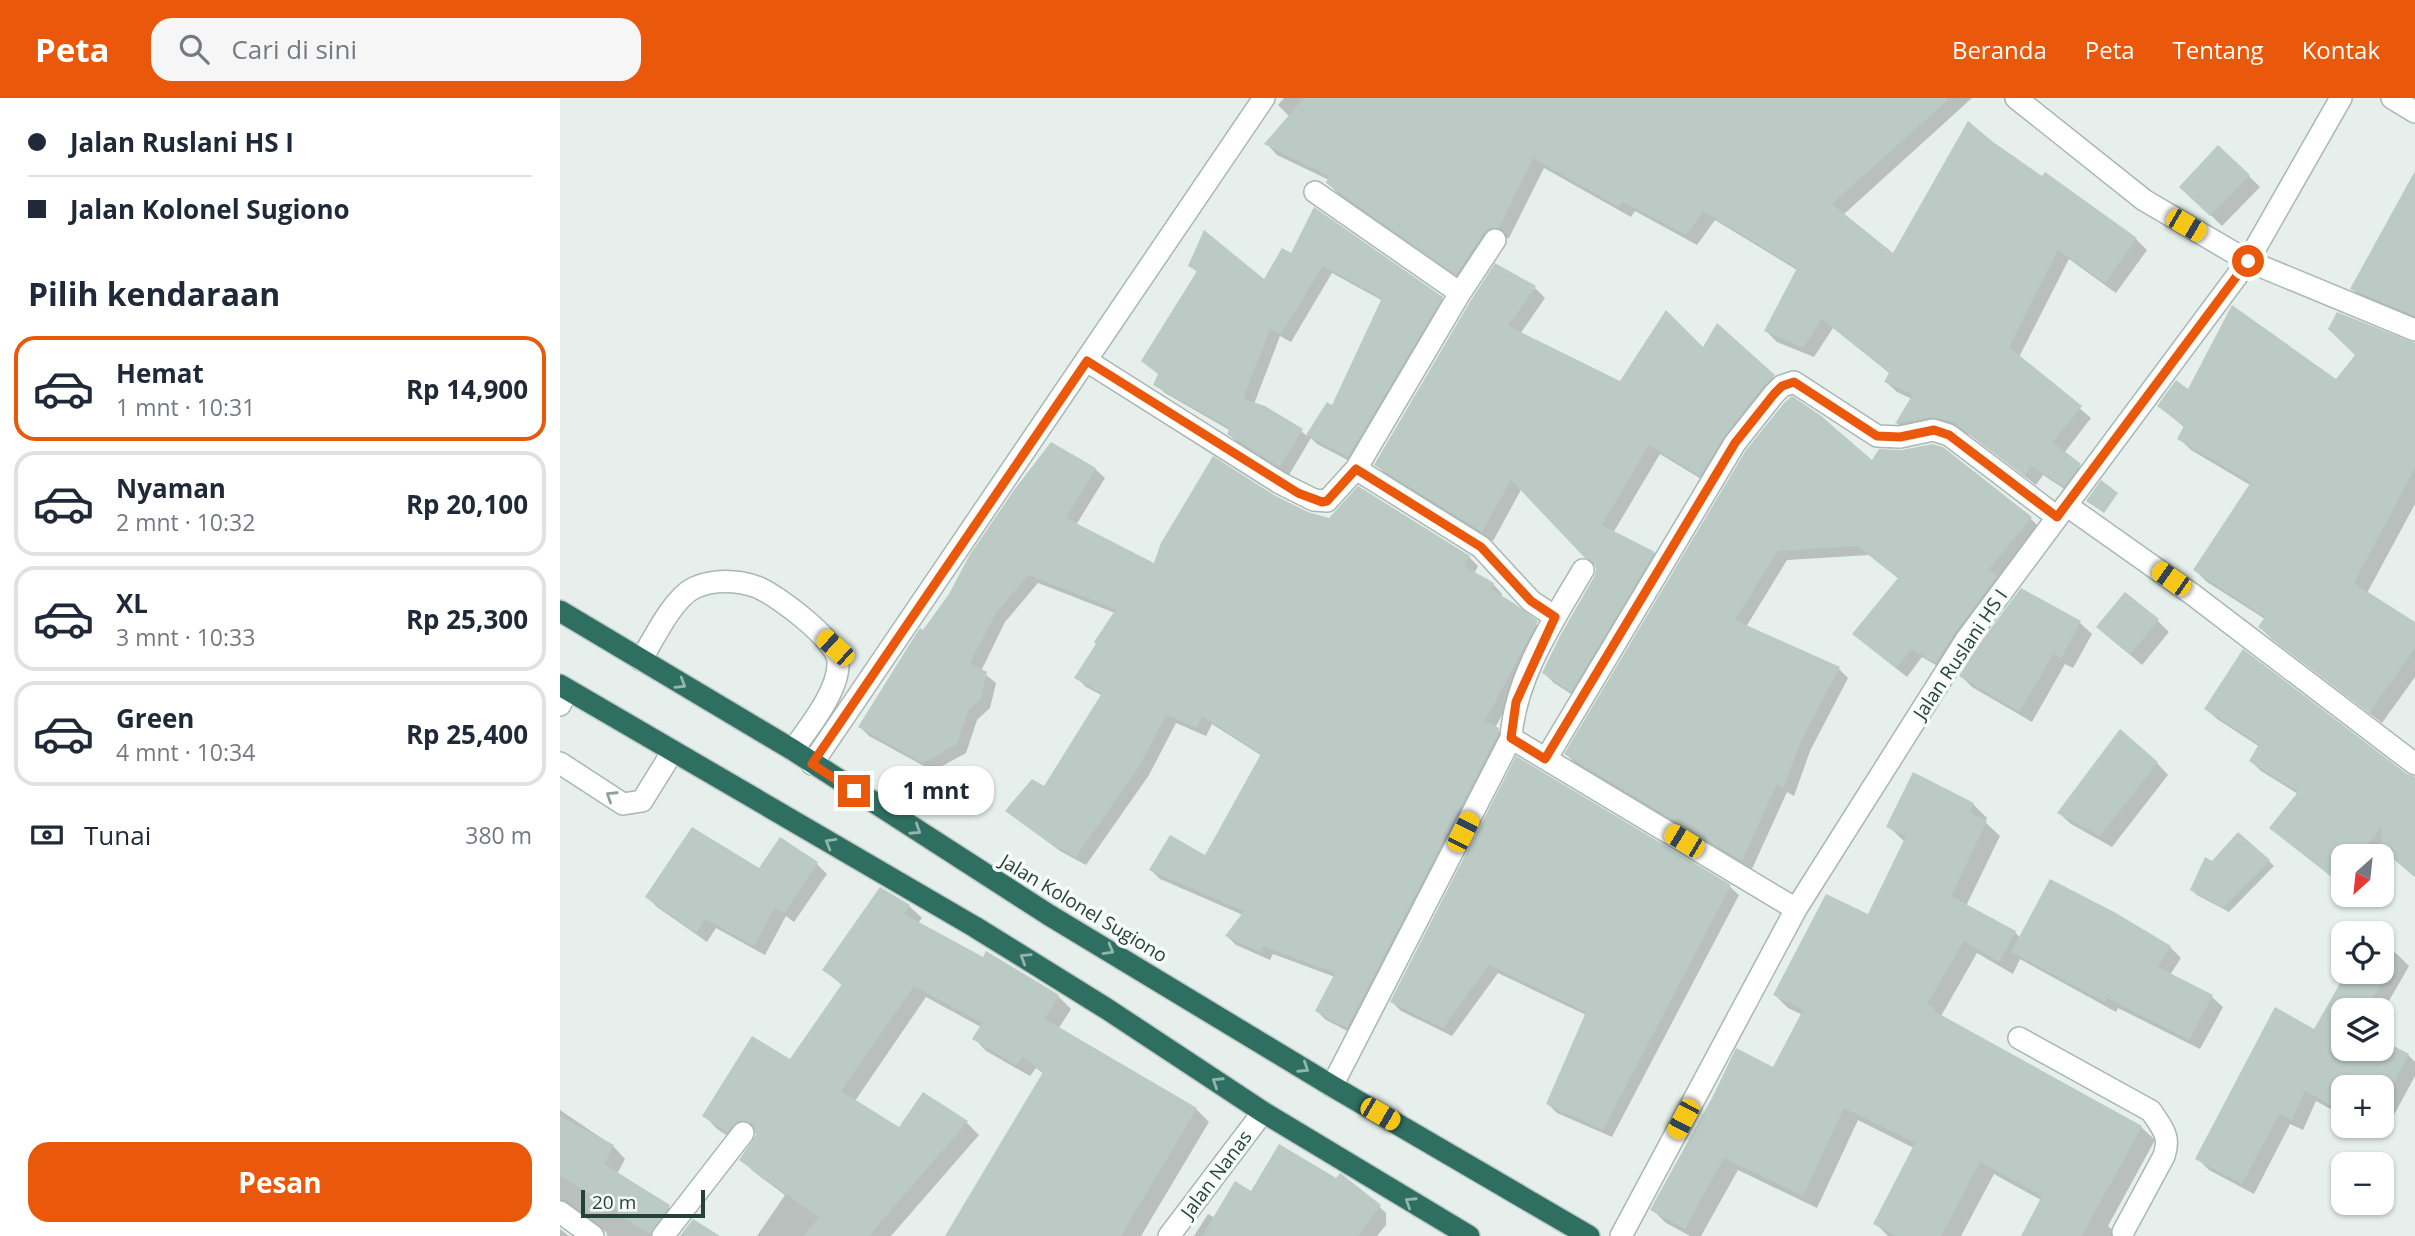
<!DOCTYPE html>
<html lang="id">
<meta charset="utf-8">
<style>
:root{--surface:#fff;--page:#f6f6f7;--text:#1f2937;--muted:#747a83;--line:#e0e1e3;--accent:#ea580c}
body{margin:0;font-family:"Open Sans",sans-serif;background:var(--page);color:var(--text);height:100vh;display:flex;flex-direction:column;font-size:26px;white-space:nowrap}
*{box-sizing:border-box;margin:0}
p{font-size:23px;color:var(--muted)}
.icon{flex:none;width:38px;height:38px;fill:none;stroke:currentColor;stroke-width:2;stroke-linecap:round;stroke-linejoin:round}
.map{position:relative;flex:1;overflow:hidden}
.drawer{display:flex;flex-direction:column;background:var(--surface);width:560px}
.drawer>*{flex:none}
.hud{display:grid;align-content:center;height:154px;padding:0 28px;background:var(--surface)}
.needle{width:46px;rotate:207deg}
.tools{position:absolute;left:1771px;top:746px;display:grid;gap:14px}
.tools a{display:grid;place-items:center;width:63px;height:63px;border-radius:14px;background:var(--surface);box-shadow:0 2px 5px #0004;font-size:35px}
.scale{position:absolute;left:21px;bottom:18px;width:124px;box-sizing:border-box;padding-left:7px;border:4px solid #24423a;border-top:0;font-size:19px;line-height:24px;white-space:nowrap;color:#24423a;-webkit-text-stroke:5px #f7fbf9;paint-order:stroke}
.end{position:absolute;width:32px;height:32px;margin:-16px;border:9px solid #ea580c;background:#fff;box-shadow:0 0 0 4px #fff}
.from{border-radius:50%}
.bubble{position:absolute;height:49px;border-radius:21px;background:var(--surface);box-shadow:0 2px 5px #0004;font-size:23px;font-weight:700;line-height:49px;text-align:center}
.car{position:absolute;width:21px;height:42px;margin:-21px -10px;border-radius:9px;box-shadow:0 0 5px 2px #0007;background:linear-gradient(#f5c518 24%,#345 0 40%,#f5c518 0 76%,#345 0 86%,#f5c518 0)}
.hud b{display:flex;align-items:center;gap:24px;height:66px;font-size:26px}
.hud b+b{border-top:2px solid var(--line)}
.hud i{width:18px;height:18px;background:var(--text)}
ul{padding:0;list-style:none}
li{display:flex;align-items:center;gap:21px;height:105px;margin:0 14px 10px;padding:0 14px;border:4px solid var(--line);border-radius:21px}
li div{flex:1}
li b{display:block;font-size:26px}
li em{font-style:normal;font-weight:700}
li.on{border-color:var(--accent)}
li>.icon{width:63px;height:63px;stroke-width:1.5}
h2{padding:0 28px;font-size:32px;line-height:84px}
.pay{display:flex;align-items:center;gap:18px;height:77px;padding:0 28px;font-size:26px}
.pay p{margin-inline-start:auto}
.action{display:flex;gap:14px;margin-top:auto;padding:14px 28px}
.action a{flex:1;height:80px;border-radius:21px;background:var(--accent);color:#fff;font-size:28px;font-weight:700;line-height:80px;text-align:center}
header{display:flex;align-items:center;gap:42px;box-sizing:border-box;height:98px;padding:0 35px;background:var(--accent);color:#fff}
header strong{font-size:33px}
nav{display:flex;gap:38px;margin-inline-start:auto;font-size:24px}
.search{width:490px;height:63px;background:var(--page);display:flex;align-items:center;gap:18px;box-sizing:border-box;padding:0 24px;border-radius:21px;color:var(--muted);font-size:26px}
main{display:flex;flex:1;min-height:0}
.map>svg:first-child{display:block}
.shadow{fill:#0003;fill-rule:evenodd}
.building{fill:#bbcac4}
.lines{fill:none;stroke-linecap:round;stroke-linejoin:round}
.minor-casing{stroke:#a8b8b2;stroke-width:24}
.highway-casing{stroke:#c2cac8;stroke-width:24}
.minor{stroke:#fff;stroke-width:21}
.highway{stroke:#2f6f62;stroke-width:21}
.oneway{stroke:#93b5ae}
.oneway2{stroke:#92a09c}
.route{stroke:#ea580c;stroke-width:9}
.labels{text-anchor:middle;stroke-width:7;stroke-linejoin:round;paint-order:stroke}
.street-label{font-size:19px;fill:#24423a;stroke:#f7fbf9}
</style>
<header>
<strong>Peta</strong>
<div class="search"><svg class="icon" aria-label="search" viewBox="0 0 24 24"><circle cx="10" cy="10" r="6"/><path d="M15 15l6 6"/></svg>Cari di sini</div>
<nav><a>Beranda</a><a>Peta</a><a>Tentang</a><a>Kontak</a></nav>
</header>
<main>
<section class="drawer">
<div class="hud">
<b><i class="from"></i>Jalan Ruslani HS I</b>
<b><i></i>Jalan Kolonel Sugiono</b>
</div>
<h2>Pilih kendaraan</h2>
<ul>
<li class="on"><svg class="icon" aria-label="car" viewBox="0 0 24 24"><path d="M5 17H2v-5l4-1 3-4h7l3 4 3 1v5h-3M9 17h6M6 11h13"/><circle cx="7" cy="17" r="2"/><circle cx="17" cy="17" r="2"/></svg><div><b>Hemat</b><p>1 mnt · 10:31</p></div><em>Rp 14,900</em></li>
<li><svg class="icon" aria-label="car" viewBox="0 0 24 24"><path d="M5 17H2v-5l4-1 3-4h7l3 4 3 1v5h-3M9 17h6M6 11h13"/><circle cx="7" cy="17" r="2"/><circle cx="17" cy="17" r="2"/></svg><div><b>Nyaman</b><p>2 mnt · 10:32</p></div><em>Rp 20,100</em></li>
<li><svg class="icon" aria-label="car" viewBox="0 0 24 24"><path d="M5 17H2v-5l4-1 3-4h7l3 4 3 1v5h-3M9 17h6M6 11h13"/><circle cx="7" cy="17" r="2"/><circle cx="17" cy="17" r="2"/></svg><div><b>XL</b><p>3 mnt · 10:33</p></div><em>Rp 25,300</em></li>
<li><svg class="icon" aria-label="car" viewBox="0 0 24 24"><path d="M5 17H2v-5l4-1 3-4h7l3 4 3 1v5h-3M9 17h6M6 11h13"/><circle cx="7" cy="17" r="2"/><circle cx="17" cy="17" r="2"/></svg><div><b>Green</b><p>4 mnt · 10:34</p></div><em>Rp 25,400</em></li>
</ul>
<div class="pay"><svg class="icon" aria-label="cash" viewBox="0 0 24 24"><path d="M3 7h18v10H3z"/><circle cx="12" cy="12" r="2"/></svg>Tunai<p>380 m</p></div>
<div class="action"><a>Pesan</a></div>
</section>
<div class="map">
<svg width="1855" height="1138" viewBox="0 0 1855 1138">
<rect width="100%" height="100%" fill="#e6efeb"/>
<path class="shadow" d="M 724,0 L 1412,0 L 1283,117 L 1333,157 L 1432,46 L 1576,141 L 1587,152 L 1556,195 L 1509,161 L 1459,259 L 1531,320 L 1504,355 L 1530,378 L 1515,398 L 1483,377 L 1476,387 L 1410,337 L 1389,329 L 1347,336 L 1337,325 L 1352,301 L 1337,294 L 1326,284 L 1331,276 L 1273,230 L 1254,259 L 1217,244 L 1206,233 L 1237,172 L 1155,122 L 1137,147 L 1075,113 L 1071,119 L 984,70 L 949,140 L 941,140 L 908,186 L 778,96 L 768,85 L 769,82 L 717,57 L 707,46 L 730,19 L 718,7 Z
M 1659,49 L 1700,89 L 1662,128 L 1621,88 Z
M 1855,121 L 1855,224 L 1804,203 L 1792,191 Z
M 723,153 L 881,200 L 890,209 L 797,367 L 757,346 L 751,340 L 729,377 L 678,345 L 669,336 L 671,333 L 605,295 L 596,286 L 638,175 L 630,167 L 705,184 ZM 772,175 L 823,203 L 772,309 L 768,307 L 747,338 L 741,333 L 694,306 L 720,238 L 731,244 Z
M 975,190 L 985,200 L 960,236 L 1061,285 L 1143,252 L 1157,228 L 1224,288 L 1151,387 L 1100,356 L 1053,435 L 1094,455 L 1104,465 L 1022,603 L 994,585 L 984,575 L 1036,479 L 1037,470 L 962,390 L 933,443 L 826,377 L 816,366 Z
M 1855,246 L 1855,406 L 1807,495 L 1855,527 L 1855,579 L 1822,625 L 1712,541 L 1700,529 L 1705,521 L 1647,484 L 1635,472 L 1690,387 L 1631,352 L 1619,340 L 1625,330 L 1599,308 L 1629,294 L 1776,283 Z
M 1187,353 L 1312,365 L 1470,420 L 1480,430 L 1439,480 L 1446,488 L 1386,573 L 1362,559 L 1347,579 L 1304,545 L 1339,481 L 1309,457 L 1227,462 L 1186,529 L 1279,571 L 1288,580 L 1250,653 L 1234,698 L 1227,694 L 1192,771 L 1016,666 L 1006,656 Z
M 535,371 L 545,380 L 516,427 L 595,467 L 713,398 L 747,415 L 909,459 L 918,468 L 914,476 L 933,486 L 942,496 L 941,499 L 986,534 L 935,630 L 948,641 L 797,938 L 766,922 L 757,913 L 775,879 L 713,856 L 710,862 L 676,847 L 667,838 L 683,817 L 600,781 L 591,772 L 646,759 L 702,658 L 652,626 L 646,638 L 616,625 L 589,677 L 526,767 L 500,753 L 447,713 L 484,691 L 543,598 L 526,589 L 516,579 L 555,515 L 478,485 L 445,524 L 421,573 L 436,585 L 430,610 L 417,622 L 406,655 L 373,673 L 309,638 L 300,629 L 363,535 Z
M 1462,492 L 1520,525 L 1532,536 L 1513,570 L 1505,566 L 1472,624 L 1412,589 L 1401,578 Z
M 1598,523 L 1609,534 L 1582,567 L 1538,529 Z
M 1646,611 L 1855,679 L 1855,779 L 1822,751 L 1816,758 L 1783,758 L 1783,788 L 1722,739 L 1738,696 L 1701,673 L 1691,663 L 1700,649 L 1657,621 Z
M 957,661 L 1170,789 L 1179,797 L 1052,1039 L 997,1015 L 988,1006 L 1026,917 L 938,875 L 892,938 L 841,913 L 832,904 Z
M 1597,665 L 1608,677 L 1552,749 L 1511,726 L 1499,715 Z
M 1413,706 L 1427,720 L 1425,724 L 1440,738 L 1406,808 L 1455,834 L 1460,840 L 1610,849 L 1621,860 L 1610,877 L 1652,899 L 1663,909 L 1640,951 L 1558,910 L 1556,914 L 1460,861 L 1453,876 L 1417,855 L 1381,918 L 1581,1029 L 1595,1042 L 1548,1128 L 1559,1138 L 1463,1138 L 1481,1102 L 1434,1076 L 1401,1138 L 1328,1138 L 1315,1125 L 1354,1050 L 1298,1022 L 1257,1110 L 1178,1072 L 1141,1138 L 1130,1138 L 1106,1125 L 1093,1112 L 1213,971 L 1243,917 L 1228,910 L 1215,897 L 1309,819 L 1345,744 L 1328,728 Z
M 221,741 L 257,766 L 267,776 L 234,824 L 226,818 L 205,857 L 156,830 L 147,844 L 97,809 L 87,799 L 199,772 Z
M 1709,763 L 1714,768 L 1669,814 L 1637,797 L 1632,792 L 1652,766 Z
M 349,808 L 362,820 L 358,825 L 424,861 L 427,855 L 498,898 L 511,911 L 499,930 L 636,1011 L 649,1024 L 581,1138 L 387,1138 L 484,976 L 476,970 L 470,978 L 426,953 L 414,940 L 421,929 L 366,899 L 295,1003 L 339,1032 L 364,996 L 407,1025 L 419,1037 L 331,1138 L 197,1138 L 225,1097 L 194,1074 L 181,1061 L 198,1038 L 197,1035 L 192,1034 L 180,1046 L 157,1031 L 145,1018 L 231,963 L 283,888 L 264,872 Z
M 1822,847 L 1837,856 L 1849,868 L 1822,915 L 1822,912 L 1783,912 L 1783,950 L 1822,950 L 1822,943 L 1848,957 L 1855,964 L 1855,978 L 1822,1039 L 1801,1027 L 1822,1027 L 1822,989 L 1783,989 L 1783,1018 L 1756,1003 L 1743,1032 L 1730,1026 L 1694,1096 L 1649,1072 L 1638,1061 L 1755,933 L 1822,873 Z
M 0,1012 L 53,1048 L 65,1061 L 57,1076 L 109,1109 L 121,1121 L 109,1138 L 47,1138 L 47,1135 L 22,1115 L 14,1113 L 0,1122 Z
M 776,1083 L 814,1104 L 826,1115 L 826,1127 L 817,1138 L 634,1138 L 648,1116 L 655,1120 L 691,1095 Z
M 0,1131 L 9,1138 L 0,1138 Z"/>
<path class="building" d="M 744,0 L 1390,0 L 1272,106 L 1333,155 L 1408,23 L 1433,44 L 1482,78 L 1485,74 L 1577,140 L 1545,185 L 1498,152 L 1449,249 L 1522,308 L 1493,344 L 1521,366 L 1504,389 L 1471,368 L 1464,378 L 1393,324 L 1371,319 L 1335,326 L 1353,296 L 1324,284 L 1329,275 L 1262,221 L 1243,250 L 1204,233 L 1237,170 L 1143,113 L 1126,137 L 1063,104 L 1059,109 L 973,60 L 939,130 L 930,130 L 924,134 L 896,177 L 766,85 L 769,78 L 704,46 Z
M 1658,47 L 1690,77 L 1650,118 L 1619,89 Z
M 1855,73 L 1855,218 L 1790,191 Z
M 754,109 L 883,199 L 788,359 L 746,337 L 767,304 L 772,307 L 822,200 L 763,168 L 721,236 L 710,231 L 685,296 L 684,301 L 705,308 L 743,331 L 720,369 L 667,336 L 670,330 L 593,287 L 598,276 L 581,263 L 637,173 L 628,168 L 644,132 L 704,181 L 722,150 L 731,155 Z
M 935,165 L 976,188 L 948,228 L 1060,283 L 1106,212 L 1143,249 L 1157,225 L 1215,277 L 1204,288 L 1165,337 L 1140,378 L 1089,347 L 1042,427 L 1095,454 L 1011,594 L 982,575 L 1000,538 L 1034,479 L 1036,471 L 1034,465 L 1024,459 L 951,382 L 922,434 L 814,367 L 911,202 Z
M 1672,207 L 1776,281 L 1795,257 L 1768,231 L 1777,214 L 1855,245 L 1855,370 L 1794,485 L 1855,524 L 1855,550 L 1809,615 L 1698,529 L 1705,519 L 1633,472 L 1691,384 L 1617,341 L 1624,328 L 1597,308 L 1616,282 L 1628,291 Z
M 1232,298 L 1260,317 L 1312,362 L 1319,351 L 1342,352 L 1372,346 L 1383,349 L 1472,419 L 1428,472 L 1438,477 L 1395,534 L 1376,565 L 1352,551 L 1336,570 L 1292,536 L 1338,480 L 1297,448 L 1218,453 L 1175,522 L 1280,569 L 1241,643 L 1224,689 L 1217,686 L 1182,763 L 1004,656 L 1186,352 L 1224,305 Z
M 491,344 L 536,370 L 506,420 L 594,465 L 601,445 L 653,358 L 714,397 L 748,414 L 769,420 L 798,388 L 910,458 L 904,468 L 934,485 L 931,491 L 955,506 L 978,523 L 925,623 L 939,630 L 938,636 L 787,930 L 755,913 L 775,875 L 703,848 L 700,854 L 665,838 L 684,813 L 589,772 L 610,737 L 645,757 L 701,656 L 642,618 L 637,630 L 606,617 L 580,667 L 516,759 L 488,744 L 445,713 L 472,681 L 484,688 L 542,595 L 514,580 L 536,546 L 534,544 L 556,511 L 468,477 L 436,515 L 410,565 L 427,574 L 421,600 L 408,613 L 397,646 L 363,665 L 298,629 L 346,552 L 360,530 L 363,532 L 389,496 L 409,458 L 454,392 Z
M 1541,382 L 1558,395 L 1544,415 L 1526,403 Z
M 1461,490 L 1521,523 L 1501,560 L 1493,556 L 1460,614 L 1399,578 L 1417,549 Z
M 1565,494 L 1599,521 L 1570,557 L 1536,529 Z
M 1683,551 L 1847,676 L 1855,679 L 1855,779 L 1822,751 L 1822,728 L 1798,758 L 1783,758 L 1783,776 L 1777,783 L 1709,730 L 1738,694 L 1689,663 L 1699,646 L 1644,611 Z
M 1560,631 L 1598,664 L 1540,738 L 1497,715 Z
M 956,658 L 1171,787 L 1043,1032 L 986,1006 L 1026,914 L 929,867 L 883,930 L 830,904 Z
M 1353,674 L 1414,705 L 1410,714 L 1427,723 L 1391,798 L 1456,833 L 1439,864 L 1404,843 L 1367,906 L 1375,910 L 1374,913 L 1582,1028 L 1522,1138 L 1461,1138 L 1482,1098 L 1420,1064 L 1381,1138 L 1336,1138 L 1313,1126 L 1355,1045 L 1284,1010 L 1243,1098 L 1164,1060 L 1125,1131 L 1090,1112 L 1152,1000 L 1176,950 L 1213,969 L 1243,912 L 1213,897 L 1266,796 L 1308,816 L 1346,738 L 1326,729 Z
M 132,729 L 199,770 L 220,739 L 258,764 L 224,815 L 215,810 L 194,848 L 145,821 L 136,835 L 85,799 Z
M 1678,734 L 1710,762 L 1663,810 L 1630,792 L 1645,759 L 1652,763 Z
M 1490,781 L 1556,815 L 1611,848 L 1598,869 L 1653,897 L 1629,942 L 1547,900 L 1545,904 L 1451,854 Z
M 320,789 L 350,807 L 344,816 L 423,859 L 426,853 L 499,897 L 485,921 L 637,1010 L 561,1138 L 385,1138 L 483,974 L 463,959 L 456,967 L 412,941 L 422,925 L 354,888 L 281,993 L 339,1029 L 363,994 L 408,1023 L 309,1138 L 243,1138 L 259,1120 L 179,1062 L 196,1037 L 192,1025 L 179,1023 L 167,1034 L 142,1018 L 192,938 L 230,961 L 282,886 L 262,872 Z
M 1787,873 L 1828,873 L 1806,912 L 1783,912 L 1783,950 L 1822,950 L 1822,942 L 1849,956 L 1822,1007 L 1822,989 L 1783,989 L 1783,1014 L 1745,993 L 1732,1022 L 1719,1016 L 1682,1086 L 1635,1061 L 1715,909 L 1754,931 Z
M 0,1018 L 54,1047 L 44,1066 L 110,1107 L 90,1136 L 57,1116 L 59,1113 L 0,1078 Z
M 719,1046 L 776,1080 L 780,1075 L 784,1078 L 821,1107 L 798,1138 L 642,1138 L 675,1083 L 691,1093 Z
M 133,1121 L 160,1138 L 120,1138 Z"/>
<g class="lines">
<g class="minor-casing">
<path id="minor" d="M 1456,0 L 1584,102 L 1688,163 L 1855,232
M 1832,0 L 1855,14
M 755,94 L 900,195
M 935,142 L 900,195 L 796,371 L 921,449 L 971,503 L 995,519
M 527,263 L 720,385 L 754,402 L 767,403 L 796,371
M 1506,407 L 1632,496 L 1855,666
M 81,562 C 93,542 113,500 134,490 C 153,481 178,482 197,489 C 217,497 277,542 278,563 C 280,592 248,630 233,652
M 0,607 L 7,592
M 951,640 L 1236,811
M 986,661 L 1175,345 L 1214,296 L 1222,288 L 1234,284 L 1317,338 L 1340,339 L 1373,332 L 1389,337 L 1497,419
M 0,665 L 63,706 L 82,703 L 113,653
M 252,666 L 704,0
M 1459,940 L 1591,1013 C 1602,1030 1611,1038 1604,1058 L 1563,1134
M 772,988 L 951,640 C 955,580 993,523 1023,472
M 0,1114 L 33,1138
M 103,1138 L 183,1035
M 609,1138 L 703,1014
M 1061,1138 L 1236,811 L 1406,542 L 1688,163 L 1781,0"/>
</g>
<g class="highway-casing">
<path id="highway" d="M 0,513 L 233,652 L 489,817 L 772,988 L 1029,1138
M 0,587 L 415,829 L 547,911 L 703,1014 L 909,1138"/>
</g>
<use href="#minor" class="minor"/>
<use href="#highway" class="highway"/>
</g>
<defs><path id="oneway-chevron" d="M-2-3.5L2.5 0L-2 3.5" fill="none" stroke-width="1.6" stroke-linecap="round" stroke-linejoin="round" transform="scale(1.75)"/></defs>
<g class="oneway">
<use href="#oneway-chevron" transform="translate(121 586) rotate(31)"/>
<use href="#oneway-chevron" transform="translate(356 732) rotate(33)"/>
<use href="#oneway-chevron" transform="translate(270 745) rotate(-150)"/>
<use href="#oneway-chevron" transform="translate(549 852) rotate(30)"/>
<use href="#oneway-chevron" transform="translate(465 860) rotate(-148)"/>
<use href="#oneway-chevron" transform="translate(744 970) rotate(33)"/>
<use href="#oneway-chevron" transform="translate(657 984) rotate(-147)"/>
<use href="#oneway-chevron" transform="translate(850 1104) rotate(-147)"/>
</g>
<use class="oneway2" href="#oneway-chevron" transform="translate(51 698) rotate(-147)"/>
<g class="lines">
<path class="route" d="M 294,693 L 252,666 L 527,263 L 738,395 L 762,404 L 767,403 L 796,371 L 921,449 L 971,503 L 995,519 L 956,604 L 951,640 L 985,661 L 1175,345 L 1214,296 L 1222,288 L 1234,284 L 1317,338 L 1340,339 L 1374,332 L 1389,337 L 1497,419 L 1688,163"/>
</g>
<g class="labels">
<g class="street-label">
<text transform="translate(1400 556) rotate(-56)" y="7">Jalan Ruslani HS I</text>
<text transform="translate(524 810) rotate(31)" y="7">Jalan Kolonel Sugiono</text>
<text transform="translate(656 1076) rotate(-53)" y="7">Jalan Nanas</text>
</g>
</g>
</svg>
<div class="tools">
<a><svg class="needle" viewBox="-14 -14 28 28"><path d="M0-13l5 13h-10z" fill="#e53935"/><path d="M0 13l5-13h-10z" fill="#747a83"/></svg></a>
<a><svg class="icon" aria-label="locate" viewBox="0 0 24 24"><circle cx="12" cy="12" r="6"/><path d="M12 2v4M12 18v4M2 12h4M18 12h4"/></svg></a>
<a><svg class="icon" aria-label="layers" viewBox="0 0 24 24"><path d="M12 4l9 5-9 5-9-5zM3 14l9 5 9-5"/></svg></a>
<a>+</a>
<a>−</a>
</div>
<div class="scale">20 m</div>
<i class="end from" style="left:1688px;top:163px"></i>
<i class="end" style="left:294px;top:693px"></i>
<div class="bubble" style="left:318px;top:668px;width:116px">1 mnt</div>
<i class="car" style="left:1626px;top:127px;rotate:120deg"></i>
<i class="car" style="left:1611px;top:481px;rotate:305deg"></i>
<i class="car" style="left:275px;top:550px;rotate:312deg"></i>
<i class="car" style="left:903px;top:734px;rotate:27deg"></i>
<i class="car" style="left:1124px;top:743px;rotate:301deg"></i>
<i class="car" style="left:820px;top:1016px;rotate:120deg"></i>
<i class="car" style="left:1123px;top:1021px;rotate:208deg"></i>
</div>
</main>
